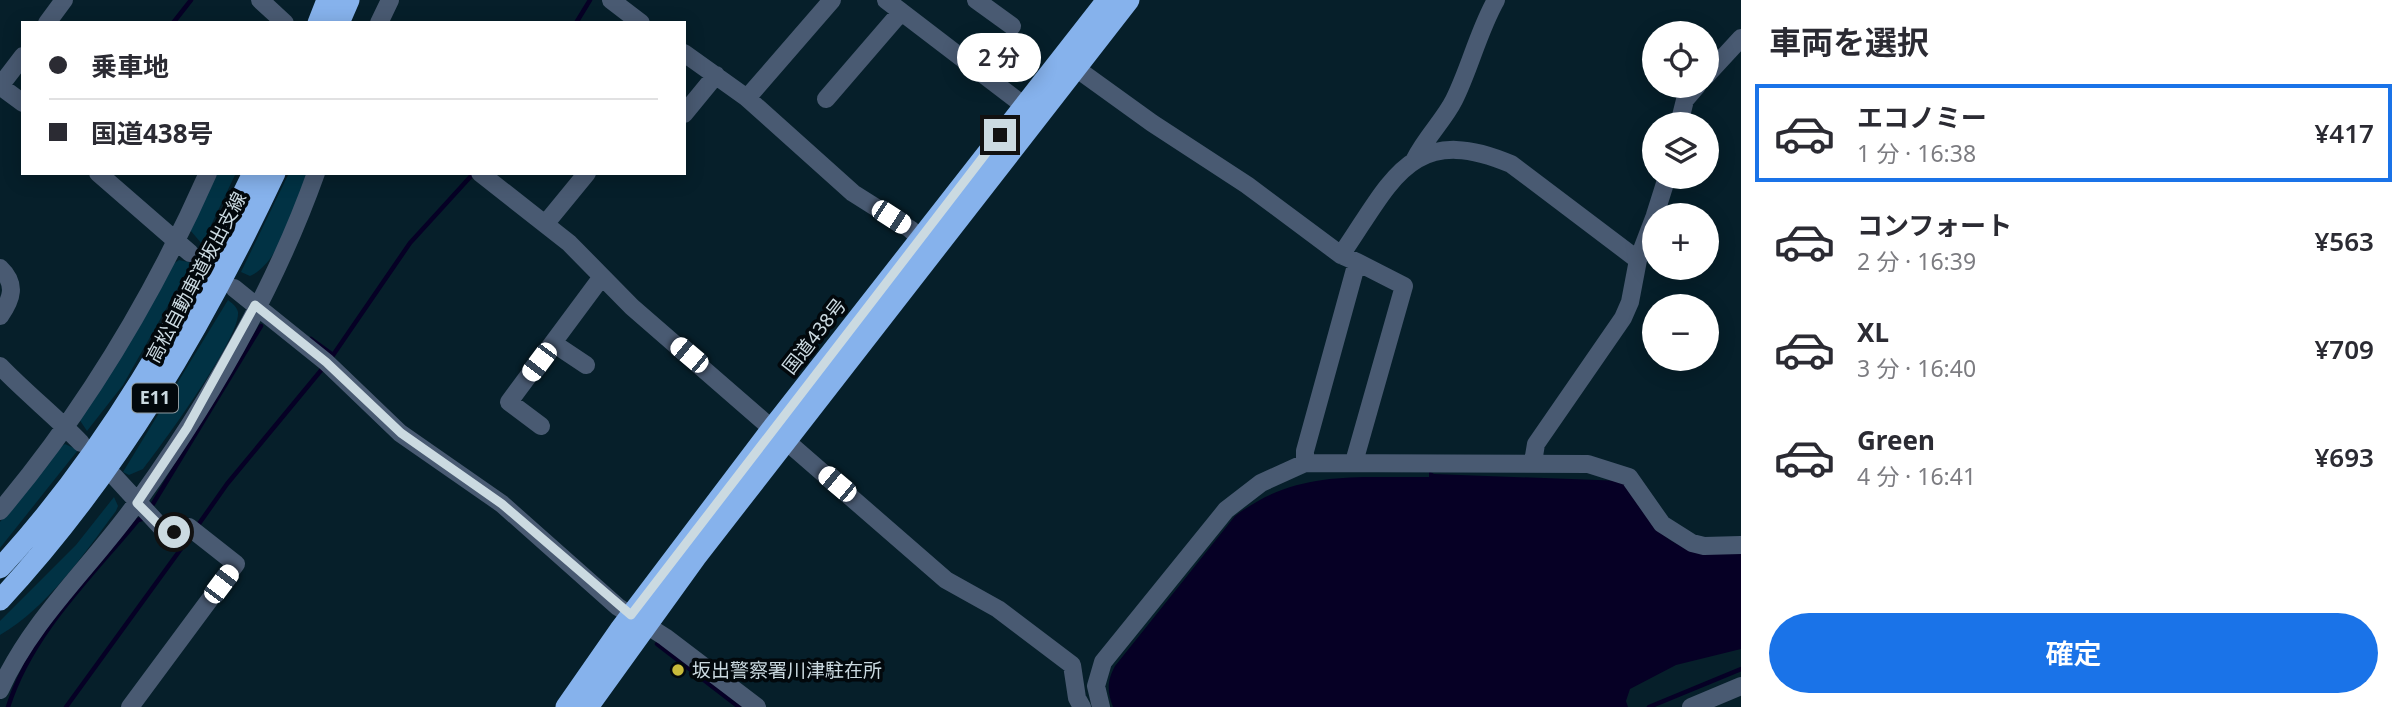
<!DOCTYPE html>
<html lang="ja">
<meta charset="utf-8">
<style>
:root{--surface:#fff;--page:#f2f2f3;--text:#2b2b33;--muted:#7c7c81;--line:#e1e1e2;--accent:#1a73e8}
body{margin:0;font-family:"Noto Sans","Noto Sans JP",sans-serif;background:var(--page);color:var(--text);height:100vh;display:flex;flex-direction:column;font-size:26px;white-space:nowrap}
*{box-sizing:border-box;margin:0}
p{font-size:23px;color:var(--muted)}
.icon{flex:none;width:38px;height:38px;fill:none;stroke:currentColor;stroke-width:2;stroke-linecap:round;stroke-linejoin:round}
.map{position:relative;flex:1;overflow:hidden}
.drawer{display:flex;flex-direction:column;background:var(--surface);width:665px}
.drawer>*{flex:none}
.guide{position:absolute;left:21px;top:21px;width:665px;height:154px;border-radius:0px;box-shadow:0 4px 18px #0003;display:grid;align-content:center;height:154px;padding:0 28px;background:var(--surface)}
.controls{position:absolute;left:1642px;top:21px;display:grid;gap:14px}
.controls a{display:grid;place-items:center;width:77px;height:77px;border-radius:50%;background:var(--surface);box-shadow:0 4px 18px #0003;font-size:35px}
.end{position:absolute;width:32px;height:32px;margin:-16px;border:9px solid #cbdae1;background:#111;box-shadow:0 0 0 4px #111}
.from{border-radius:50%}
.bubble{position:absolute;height:49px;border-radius:24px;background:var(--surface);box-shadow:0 4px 18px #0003;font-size:23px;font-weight:600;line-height:49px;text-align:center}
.car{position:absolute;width:21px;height:42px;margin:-21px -10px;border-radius:9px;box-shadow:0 0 5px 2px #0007;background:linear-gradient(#fff 24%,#345 0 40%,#fff 0 76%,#345 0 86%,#fff 0)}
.guide b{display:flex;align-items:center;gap:24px;height:66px;font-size:26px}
.guide b+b{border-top:2px solid var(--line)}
.guide i{width:18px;height:18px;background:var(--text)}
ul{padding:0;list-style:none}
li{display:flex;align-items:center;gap:21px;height:98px;margin:0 14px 10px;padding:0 14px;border:4px solid transparent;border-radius:0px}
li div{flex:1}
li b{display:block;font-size:26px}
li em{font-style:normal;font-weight:600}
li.active{border-color:var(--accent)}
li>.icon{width:63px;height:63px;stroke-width:1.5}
h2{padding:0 28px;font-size:32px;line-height:84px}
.button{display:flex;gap:14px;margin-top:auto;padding:14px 28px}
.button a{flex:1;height:80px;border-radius:42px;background:var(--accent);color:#fff;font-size:28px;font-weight:600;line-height:80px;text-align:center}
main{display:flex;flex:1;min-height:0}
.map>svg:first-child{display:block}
.green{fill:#013244}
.water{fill:#060025}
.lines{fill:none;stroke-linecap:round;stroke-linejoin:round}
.stream{stroke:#060025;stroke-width:4.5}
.minor{stroke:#495a72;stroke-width:18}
.highway{stroke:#86b2ec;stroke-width:21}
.route{stroke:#cbdae1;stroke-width:9}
.poi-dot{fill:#c8bb3b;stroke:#02080c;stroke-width:2.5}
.labels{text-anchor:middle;stroke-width:7;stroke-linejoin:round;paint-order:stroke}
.shield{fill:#02080c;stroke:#8f9ba1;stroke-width:2}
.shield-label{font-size:18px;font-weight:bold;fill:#cbdae1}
.street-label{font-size:19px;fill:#cbdae1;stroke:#02080c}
.poi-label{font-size:19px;fill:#cbdae1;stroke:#02080c;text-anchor:start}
</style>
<main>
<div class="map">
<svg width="1741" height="707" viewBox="0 0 1741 707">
<rect width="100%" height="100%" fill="#061f2a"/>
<path class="green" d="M 214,173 L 236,173 L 202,244 L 190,230 Z
M 289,173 L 309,173 C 296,203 280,263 250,276 L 241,272 Z
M 179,260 L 192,263 L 123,385 L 87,431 L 79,419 L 173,264 Z
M 228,300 C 232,303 237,307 238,312 C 241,337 161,446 143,469 L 129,475 L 123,472 Z
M 65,444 L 78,450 L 0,548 L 0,522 L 57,450 Z
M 114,497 L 118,506 L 116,511 C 83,555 48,607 0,635 L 0,621 L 76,545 Z"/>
<path class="water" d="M 1429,471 L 1434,474 L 1624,481 C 1662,539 1667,554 1741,553 L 1741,649 L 1676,665 L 1630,689 L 1626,701 L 1628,707 L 1113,707 C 1107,691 1107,681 1115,666 L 1235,516 C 1297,469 1355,478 1429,477 Z"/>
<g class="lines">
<path class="stream" d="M 173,23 L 191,0
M 576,23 L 590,0
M 311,339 L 333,355
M 329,361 L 410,243 L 472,175
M 151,507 L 261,326
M 196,528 L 227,484 L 323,368
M 657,644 L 739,707
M 8,707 C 31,634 90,578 138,520 L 145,518
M 66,707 L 191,535
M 1649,707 L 1741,669"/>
<path class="minor" d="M 260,0 L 285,23
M 611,0 L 641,23
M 886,0 L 1035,114
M 976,0 L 1012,26
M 47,23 L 64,0
M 379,23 L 390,0
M 684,53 L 747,98 L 853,193 L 910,229 L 931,248
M 1066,61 L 1152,123 L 1247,185 L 1341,255 L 1357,262 L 1305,451 L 1305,463
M 1706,76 L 1741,38
M 0,86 L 23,56
M 0,86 L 23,103
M 747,98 L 832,0
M 826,99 L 901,12
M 684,114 L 716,75
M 1679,124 L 1685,100 L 1697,86
M 1415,159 C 1426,137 1444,120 1454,100 C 1470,68 1478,32 1496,0
M 98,173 L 190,253
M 480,173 L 569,243 L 632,307 L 946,580 L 998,609 L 1072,665 L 1077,698 L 1082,707
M 1655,215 L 1667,177
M 546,223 L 587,173
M 1341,255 C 1391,183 1410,121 1511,164 L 1638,260
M 0,268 C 17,284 12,299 0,316
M 234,288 L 326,362 L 400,433 L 502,504 L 618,607 L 665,637 L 757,707
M 553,343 L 586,365
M 0,366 C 26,393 55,416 81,443
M 541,426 L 509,402 L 601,278
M 1354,462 L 1404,286 L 1357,262
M 1533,462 L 1536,444 L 1623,318 L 1630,302 L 1638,260 L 1654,218
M 114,476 L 160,526 L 174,532 L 189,527 L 236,564 L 130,707
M 0,511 C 86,409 154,295 208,173
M 0,690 C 33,617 92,566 138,501 C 209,402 275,288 316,173
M 1101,707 L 1096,686 L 1103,662 L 1226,510 L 1261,483 L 1305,463 L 1588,464 L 1629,477 L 1662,524 L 1692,543 L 1704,546 L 1741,545
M 1691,707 L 1741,686"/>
<path class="highway" d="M 318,23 L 327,0
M 339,23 L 349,0
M 0,568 C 107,452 184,315 253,173
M 0,600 C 117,474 202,328 275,173
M 566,707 L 621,628 L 773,427 L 1107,0
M 588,707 L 696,557 L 1129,0"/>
</g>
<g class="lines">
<path class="route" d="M 174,532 L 160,526 L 137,503 L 187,428 L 255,305 L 326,362 L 401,433 L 502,504 L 631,615 L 1000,135"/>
</g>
<circle class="poi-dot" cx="678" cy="670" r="7"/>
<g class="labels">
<rect class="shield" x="132" y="383.5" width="46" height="29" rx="5"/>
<g class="shield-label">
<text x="155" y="404">E11</text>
</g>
<g class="street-label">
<text transform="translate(196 277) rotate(-62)" y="7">高松自動車道坂出支線</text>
<text transform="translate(814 336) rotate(-52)" y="7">国道438号</text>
</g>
<g class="poi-label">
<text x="692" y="677">坂出警察署川津駐在所</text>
</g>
</g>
</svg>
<div class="controls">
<a><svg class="icon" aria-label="locate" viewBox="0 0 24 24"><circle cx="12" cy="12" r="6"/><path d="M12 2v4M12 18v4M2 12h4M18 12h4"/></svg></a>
<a><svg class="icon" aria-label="layers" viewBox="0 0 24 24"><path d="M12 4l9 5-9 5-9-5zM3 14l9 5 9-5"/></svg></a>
<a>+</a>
<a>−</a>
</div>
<i class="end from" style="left:174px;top:532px"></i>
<i class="end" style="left:1000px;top:135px"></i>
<div class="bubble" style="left:957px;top:33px;width:84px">2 分</div>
<i class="car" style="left:891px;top:217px;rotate:123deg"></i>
<i class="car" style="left:689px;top:355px;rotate:310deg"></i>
<i class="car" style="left:539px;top:362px;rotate:217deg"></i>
<i class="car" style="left:837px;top:484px;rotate:310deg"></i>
<i class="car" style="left:221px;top:584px;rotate:37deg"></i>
<div class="guide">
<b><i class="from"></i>乗車地</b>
<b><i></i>国道438号</b>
</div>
</div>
<section class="drawer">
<h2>車両を選択</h2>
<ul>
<li class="active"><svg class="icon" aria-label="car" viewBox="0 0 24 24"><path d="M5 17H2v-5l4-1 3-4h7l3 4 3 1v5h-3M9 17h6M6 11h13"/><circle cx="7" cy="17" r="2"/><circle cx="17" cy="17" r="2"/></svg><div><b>エコノミー</b><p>1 分 · 16:38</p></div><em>¥417</em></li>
<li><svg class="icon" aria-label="car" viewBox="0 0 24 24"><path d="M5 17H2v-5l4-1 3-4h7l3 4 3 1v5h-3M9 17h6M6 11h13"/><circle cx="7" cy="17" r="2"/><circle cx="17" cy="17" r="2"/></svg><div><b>コンフォート</b><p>2 分 · 16:39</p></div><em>¥563</em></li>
<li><svg class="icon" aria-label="car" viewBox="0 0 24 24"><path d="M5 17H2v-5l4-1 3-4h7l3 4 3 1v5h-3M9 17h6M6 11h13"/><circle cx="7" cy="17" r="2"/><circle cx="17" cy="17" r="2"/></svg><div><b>XL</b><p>3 分 · 16:40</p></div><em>¥709</em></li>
<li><svg class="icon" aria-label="car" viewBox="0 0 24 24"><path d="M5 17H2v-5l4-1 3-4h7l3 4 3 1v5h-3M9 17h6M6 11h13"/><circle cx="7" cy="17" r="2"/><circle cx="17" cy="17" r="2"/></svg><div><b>Green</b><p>4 分 · 16:41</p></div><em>¥693</em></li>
</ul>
<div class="button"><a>確定</a></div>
</section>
</main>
